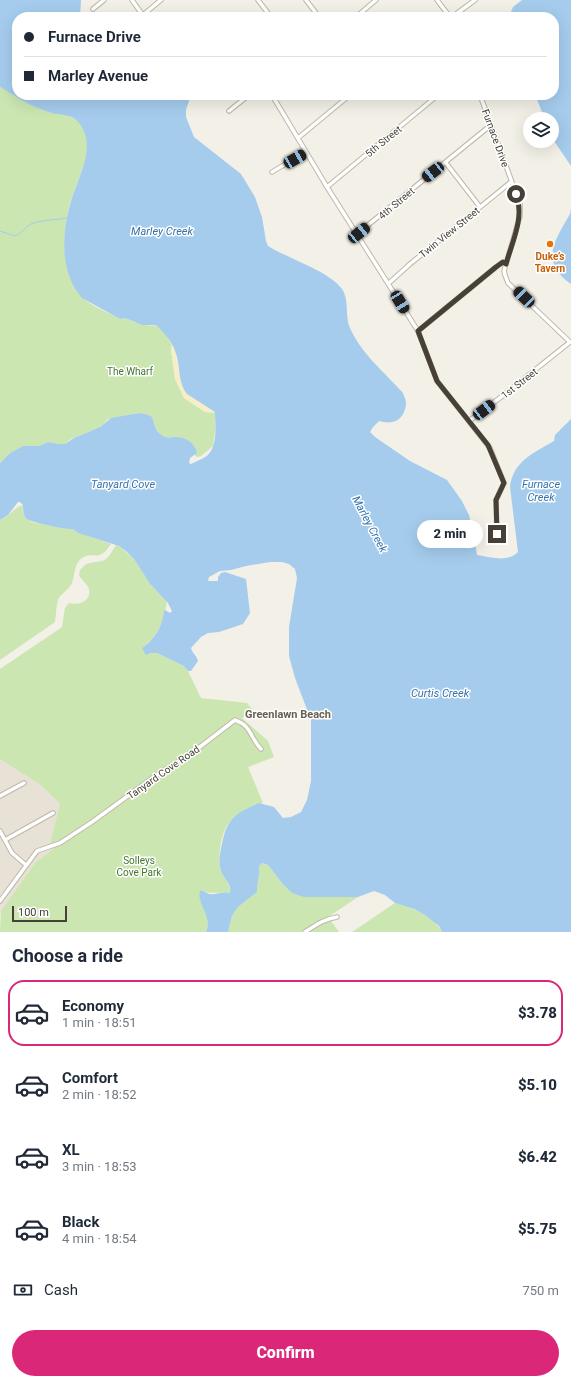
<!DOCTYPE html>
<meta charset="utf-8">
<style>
:root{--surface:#fff;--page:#f6f6f7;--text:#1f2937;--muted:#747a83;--line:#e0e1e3;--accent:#db2777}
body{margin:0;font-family:Roboto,sans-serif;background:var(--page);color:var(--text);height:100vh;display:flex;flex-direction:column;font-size:15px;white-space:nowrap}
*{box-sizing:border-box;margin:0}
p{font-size:13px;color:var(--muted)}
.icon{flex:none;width:22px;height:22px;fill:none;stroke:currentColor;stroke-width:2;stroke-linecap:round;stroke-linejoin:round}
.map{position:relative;height:932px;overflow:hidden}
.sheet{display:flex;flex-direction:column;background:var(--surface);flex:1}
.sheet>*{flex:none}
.guide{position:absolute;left:12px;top:12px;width:547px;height:88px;border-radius:16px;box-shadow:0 4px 16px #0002;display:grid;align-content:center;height:88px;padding:0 12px;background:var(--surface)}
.buttons{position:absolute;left:523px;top:112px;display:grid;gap:8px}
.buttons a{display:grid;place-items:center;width:36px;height:36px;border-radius:50%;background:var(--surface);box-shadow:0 4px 16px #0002;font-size:20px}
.scale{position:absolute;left:12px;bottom:10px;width:55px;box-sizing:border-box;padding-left:4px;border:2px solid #464036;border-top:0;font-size:11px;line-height:14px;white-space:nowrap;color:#464036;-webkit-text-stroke:3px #fff;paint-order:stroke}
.end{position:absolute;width:18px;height:18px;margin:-9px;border:5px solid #464036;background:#fff;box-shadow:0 0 0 2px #fff}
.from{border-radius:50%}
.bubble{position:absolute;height:28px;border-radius:14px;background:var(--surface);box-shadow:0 4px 16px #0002;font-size:13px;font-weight:800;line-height:28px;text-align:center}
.car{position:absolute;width:12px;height:24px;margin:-12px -6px;border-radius:5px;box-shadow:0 0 3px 1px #0007;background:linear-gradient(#222 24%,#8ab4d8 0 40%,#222 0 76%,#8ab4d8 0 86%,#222 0)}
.guide b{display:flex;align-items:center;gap:14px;height:38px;font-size:15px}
.guide b+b{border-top:1px solid var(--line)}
.guide i{width:10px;height:10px;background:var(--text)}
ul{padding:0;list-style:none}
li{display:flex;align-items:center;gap:12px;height:66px;margin:0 8px 6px;padding:0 4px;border:2px solid transparent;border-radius:16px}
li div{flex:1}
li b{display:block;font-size:15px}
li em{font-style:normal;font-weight:800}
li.active{border-color:var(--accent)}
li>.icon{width:36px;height:36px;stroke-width:1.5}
h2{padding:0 12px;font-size:18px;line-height:48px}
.pay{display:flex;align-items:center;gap:10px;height:44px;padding:0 12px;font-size:15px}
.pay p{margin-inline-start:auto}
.action{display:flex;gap:8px;margin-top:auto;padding:8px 12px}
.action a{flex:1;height:46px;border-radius:24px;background:var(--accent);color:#fff;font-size:16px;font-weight:800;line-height:46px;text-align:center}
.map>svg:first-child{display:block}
.residential{fill:#e7e2d5}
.green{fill:#cbe6b1}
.sand{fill:#f6eec4}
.water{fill:#a5cced}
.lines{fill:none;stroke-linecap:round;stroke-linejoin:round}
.stream{stroke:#a5cced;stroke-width:1}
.minor-casing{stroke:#beb8aa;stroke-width:5.5}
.minor{stroke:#fff;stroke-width:3.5}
.route{stroke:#464036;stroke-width:5}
.food-dot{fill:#e8710a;stroke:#fff;stroke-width:1.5}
.labels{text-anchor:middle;stroke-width:3;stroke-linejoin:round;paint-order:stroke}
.street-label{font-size:10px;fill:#464036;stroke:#fff}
.food-label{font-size:10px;font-weight:bold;fill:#c56008;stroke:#fff}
.park-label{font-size:10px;fill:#43752c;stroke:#fff}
.water-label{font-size:11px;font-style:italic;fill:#3372ad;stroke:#fff}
.neighbourhood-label{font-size:11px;font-weight:bold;fill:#685f4e;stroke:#fff}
</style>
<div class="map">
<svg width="571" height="932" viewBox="0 0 571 932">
<rect width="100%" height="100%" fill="#f3f0e7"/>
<path class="residential" d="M 0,759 L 42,786 L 60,804 L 50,843 L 53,849 L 36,862 L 0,914 Z"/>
<path class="green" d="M 0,87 C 13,95 26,103 40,109 C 50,113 69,113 77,121 C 100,144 77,178 70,203 C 63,229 60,272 79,294 C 89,306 106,311 120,319 L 125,318 C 135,323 145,327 157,325 L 164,332 L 172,345 L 171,350 L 175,379 L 184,398 L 205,412 L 215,412 L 215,430 L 213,446 L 201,456 L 197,457 L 174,437 L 167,438 L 161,436 L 156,428 L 153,419 L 146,414 L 139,413 L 108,419 L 100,427 L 71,439 L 65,444 L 59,444 L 48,442 L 39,446 L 23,446 L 10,453 L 0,463 Z
M 23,505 C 22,513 24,518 32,522 L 68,529 L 73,529 L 79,533 L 111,544 C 98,564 94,550 82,558 C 74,563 75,575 72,583 C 69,590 60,594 58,600 C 56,607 56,615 55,622 L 0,660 L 0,520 C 10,516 12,509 23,505 Z
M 116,545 L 119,546 L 134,559 L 150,584 L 167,602 C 163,620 159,636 142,648 L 150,653 L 157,653 L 184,666 L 187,669 L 201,698 L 247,703 L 253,710 L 242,718 L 268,741 L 274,757 L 248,767 L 263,803 C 257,803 251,806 246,809 C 239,813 233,817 229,823 C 221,832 218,856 220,868 C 222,878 230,881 230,893 C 220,891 213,895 203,891 L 200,900 C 206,908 210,923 206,932 L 0,932 L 1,911 L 36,862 L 53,849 L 50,843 L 60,804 L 42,786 L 0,759 L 0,669 L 62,627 L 65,608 L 69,603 C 78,606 92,601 89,589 C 87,583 81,580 79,575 L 80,570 L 86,564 C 106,559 104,565 116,545 Z
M 262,863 L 268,865 L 282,883 L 304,897 L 358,897 L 328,917 L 339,932 L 228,932 L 232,916 L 238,907 L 257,892 C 257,883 260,875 259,866 Z
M 395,903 C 412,908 433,915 442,932 L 352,932 Z"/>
<path class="sand" d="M 172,345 C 180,360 176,380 187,394 L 215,412 L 212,413 L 205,412 L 184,398 L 175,379 L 171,350 Z"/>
<path class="water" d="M 0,0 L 81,0 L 80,17 L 17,17 L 17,95 L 191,95 L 186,110 L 186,117 L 194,137 L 241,174 L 255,197 L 262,217 L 266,241 L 268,246 C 287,258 329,271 342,289 C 350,301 344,317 351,330 C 362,354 385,373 403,393 C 404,396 406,400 406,403 C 406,411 401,421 392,422 C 388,423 383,422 379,421 L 373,427 L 370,432 L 375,437 L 410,461 L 447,480 L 462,501 L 469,515 L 473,531 L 477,555 C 492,557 507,563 518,552 L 510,487 C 513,461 534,453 554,441 L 555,435 L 571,419 L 571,932 L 442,932 L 439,926 L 425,915 L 414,909 L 395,903 L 385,895 L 374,891 L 358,897 L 304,897 L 292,893 L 282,883 L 268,865 L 262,863 L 259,866 C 260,875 257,883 257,892 L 238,907 L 232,916 L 228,932 L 206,932 C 213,916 196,903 200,891 C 204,890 205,893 209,894 C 216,895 223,891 230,893 C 231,882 224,880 221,871 C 218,861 220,853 222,844 C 227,818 236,813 259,803 L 274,807 L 283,818 L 291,817 L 301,812 L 307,800 L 311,781 L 311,720 L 295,678 L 289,656 L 289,627 L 297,578 L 295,569 L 289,564 L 282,562 L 270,562 L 246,566 L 231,570 L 220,571 L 209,577 L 208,581 L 218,581 L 218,577 L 221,573 L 225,572 L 246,579 L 250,613 L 243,624 L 219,632 L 208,633 L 201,637 L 191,648 C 192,653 197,656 198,661 L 191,671 L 188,671 L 184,666 L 157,653 L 150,653 L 146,655 L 142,648 C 155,639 162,627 164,611 L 165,610 L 170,613 L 172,611 L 168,603 L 150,584 L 134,559 L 127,552 L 119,546 L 78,533 L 73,529 C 67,530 30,522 27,519 C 23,516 23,509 23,505 L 20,502 L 18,502 L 8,515 L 0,520 L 0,463 L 10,453 L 23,446 L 39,446 L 48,442 L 59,444 L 65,444 L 74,438 L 100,427 L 111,418 L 139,413 L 146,414 L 152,417 C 155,424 155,432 163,436 C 167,439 171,437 175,437 C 186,437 195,443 197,453 L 190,458 L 189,463 L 191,464 C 196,461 203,459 208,455 C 218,444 215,425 215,412 L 187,394 C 177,381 181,365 175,351 C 173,343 162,330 156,325 L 142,325 L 125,318 L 120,319 L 82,298 C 59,273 62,231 71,201 C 78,177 99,144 77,121 C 71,114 60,115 52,113 C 33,108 16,97 0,87 Z
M 522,0 L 571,0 L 571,166 L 552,138 L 552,119 L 545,119 L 535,95 L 554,95 L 554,17 L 509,17 L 513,7 Z
M 571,208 L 571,284 C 539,262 555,240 570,214 Z"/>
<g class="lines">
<path class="stream" d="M 0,231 L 15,236 C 22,233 25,227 31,224 C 41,220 56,220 67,218"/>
<g class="minor-casing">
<path id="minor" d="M 132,0 L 144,17
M 258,0 L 271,17
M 306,0 L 319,17
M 437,0 L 450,17
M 93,9 L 104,0
M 143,15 L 161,0
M 356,17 L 376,0
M 452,17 L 475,0
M 272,95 L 327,187 L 418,331 L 437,381 L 490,448 L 504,483 L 496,500 L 497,534
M 229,111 L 249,95
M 298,138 L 350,95
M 446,163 L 480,207
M 272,172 L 306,152
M 327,187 L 438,95
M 357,234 L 491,125
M 389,283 L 410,264 L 511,182
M 418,331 L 496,267 L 503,262 L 506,264
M 469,421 L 505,394 L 570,342 L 508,283 L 505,275 L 504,271 L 520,216 L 520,204 L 480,95
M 0,796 L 24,783
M 0,831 L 12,853 L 26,865
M 5,840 L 53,813
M 0,901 L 37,851 L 60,843 L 92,822 L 158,774 L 192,753 L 235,720 C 252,726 250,738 261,749
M 305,932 C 316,925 324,919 337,917"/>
</g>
<use href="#minor" class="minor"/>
</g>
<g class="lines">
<path class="route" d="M 497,534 L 496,500 L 504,483 L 488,445 L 437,381 L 418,331 L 496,267 L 503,262 L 506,264 C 512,242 525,217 516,194"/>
</g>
<circle class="food-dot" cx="550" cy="244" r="4"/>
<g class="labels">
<g class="street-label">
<text transform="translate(496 138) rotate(70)" y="4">Furnace Drive</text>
<text transform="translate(383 141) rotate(-39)" y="4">5th Street</text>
<text transform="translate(396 203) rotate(-40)" y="4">4th Street</text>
<text transform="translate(449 232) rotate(-39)" y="4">Twin View Street</text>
<text transform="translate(519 383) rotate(-38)" y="4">1st Street</text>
<text transform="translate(163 772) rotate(-35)" y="4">Tanyard Cove Road</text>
</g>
<g class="food-label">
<text x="550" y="260">Duke’s<tspan x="550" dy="12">Tavern</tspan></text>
</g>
<g class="park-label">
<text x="130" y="375">The Wharf</text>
<text x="139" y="864">Solleys<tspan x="139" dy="12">Cove Park</tspan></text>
</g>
<g class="water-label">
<text x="162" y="235">Marley Creek</text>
<text x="123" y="488">Tanyard Cove</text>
<text x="541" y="488">Furnace<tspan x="541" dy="13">Creek</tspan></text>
<text transform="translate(370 524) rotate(62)" y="4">Marley Creek</text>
<text x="440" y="697">Curtis Creek</text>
</g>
<g class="neighbourhood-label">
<text x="288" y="718">Greenlawn Beach</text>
</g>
</g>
</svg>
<div class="buttons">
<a><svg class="icon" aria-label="layers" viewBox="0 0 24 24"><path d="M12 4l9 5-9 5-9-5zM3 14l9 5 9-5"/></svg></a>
</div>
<div class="scale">100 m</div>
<i class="end from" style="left:516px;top:194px"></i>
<i class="end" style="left:497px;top:534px"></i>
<div class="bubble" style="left:417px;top:520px;width:66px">2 min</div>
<i class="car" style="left:295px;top:159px;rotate:60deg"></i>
<i class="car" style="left:433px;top:172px;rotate:232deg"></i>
<i class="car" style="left:359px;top:233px;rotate:51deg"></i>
<i class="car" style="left:524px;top:297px;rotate:314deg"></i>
<i class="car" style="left:400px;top:302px;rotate:149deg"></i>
<i class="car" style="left:484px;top:410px;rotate:53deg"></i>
<div class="guide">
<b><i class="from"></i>Furnace Drive</b>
<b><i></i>Marley Avenue</b>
</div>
</div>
<section class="sheet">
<h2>Choose a ride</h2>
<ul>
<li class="active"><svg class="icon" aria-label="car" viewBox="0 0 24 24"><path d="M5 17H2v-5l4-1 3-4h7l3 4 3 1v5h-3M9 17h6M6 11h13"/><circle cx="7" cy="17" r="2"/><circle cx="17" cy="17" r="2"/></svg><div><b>Economy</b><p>1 min · 18:51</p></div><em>$3.78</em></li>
<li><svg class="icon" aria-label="car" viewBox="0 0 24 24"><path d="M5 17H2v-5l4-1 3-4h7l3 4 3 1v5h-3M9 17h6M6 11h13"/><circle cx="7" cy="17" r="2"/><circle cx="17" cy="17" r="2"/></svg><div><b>Comfort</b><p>2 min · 18:52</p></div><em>$5.10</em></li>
<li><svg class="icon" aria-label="car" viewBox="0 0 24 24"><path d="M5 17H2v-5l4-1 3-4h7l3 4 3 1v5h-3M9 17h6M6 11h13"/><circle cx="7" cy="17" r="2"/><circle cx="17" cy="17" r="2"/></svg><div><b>XL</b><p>3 min · 18:53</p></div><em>$6.42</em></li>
<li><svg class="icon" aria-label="car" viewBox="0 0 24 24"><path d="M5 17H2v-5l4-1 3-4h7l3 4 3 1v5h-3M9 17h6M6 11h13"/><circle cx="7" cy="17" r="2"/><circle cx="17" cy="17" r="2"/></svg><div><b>Black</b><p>4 min · 18:54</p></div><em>$5.75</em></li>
</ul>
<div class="pay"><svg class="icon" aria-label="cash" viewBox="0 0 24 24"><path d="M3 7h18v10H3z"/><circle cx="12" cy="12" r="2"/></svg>Cash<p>750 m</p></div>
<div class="action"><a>Confirm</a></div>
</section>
